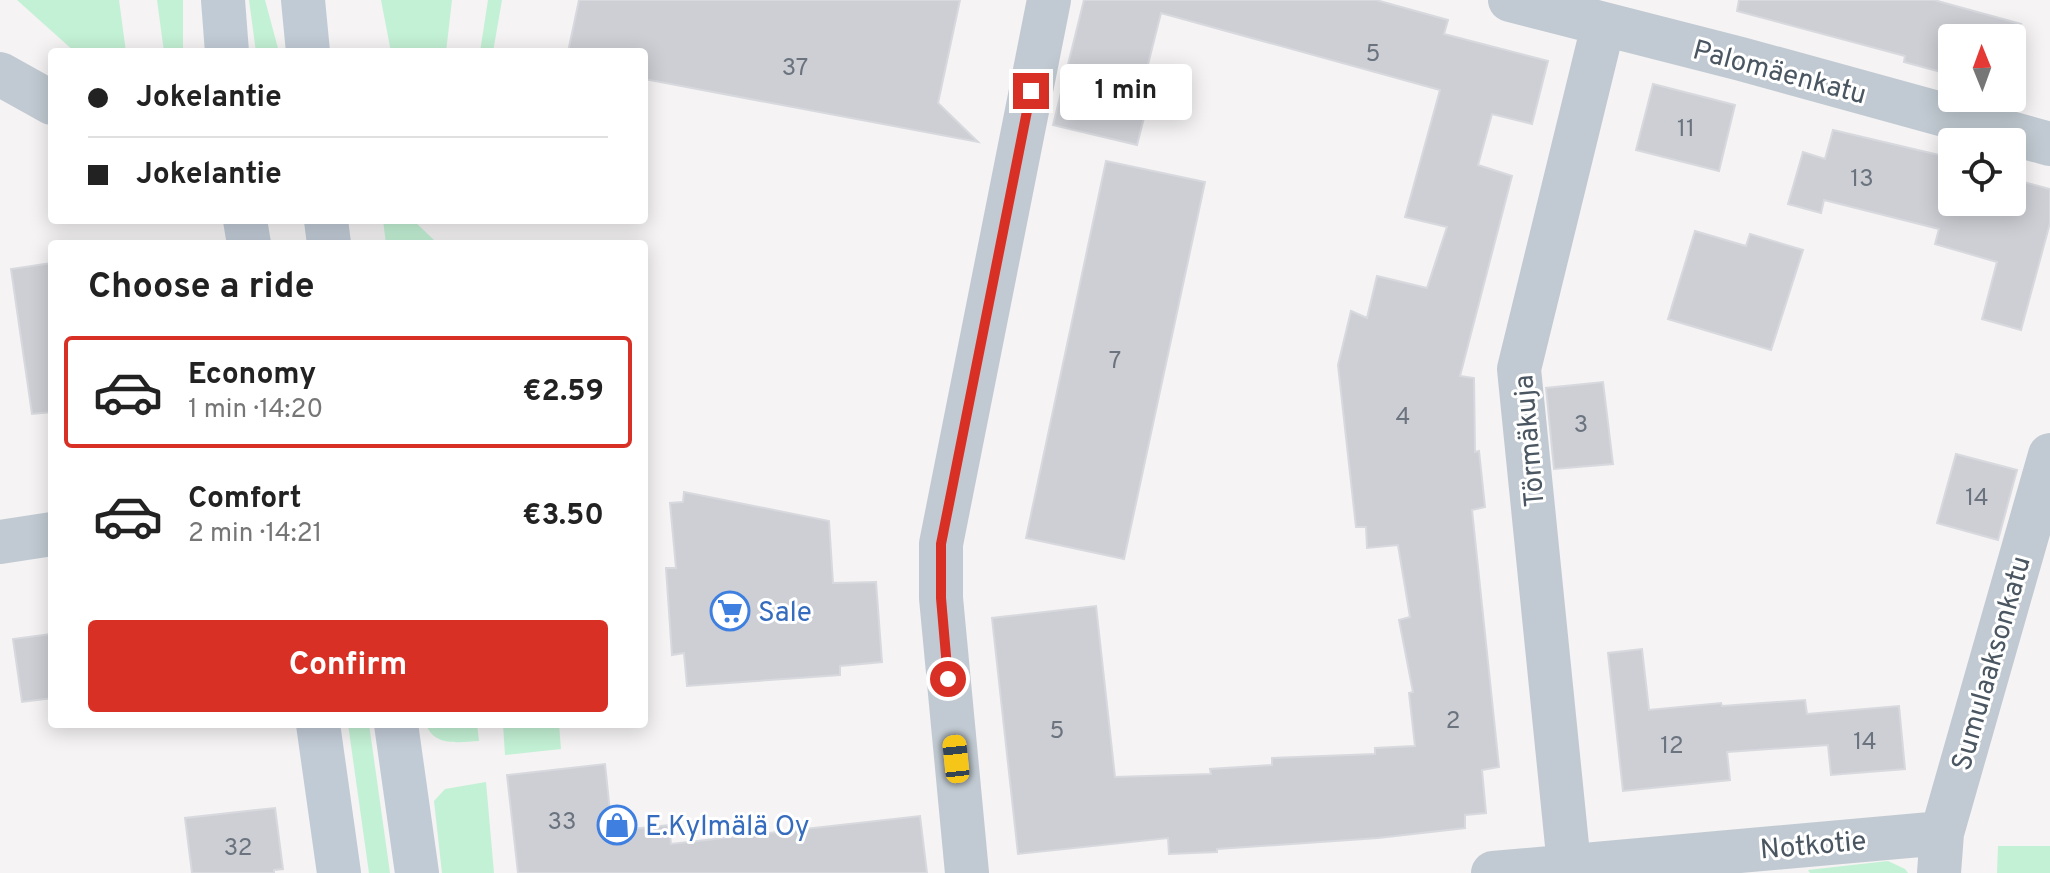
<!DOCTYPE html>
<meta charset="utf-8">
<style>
:root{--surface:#fff;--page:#f2f2f2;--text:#222;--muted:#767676;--line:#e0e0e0;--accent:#d93025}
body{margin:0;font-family:Overpass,sans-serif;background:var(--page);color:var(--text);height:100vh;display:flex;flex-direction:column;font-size:30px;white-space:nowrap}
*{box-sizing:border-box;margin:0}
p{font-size:26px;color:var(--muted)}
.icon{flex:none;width:44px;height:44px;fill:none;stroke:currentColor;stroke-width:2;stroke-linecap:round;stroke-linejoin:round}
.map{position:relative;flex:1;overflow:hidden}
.details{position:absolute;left:48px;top:240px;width:600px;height:488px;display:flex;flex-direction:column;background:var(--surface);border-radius:8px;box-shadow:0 4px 20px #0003}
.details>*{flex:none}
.guide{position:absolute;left:48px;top:48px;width:600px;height:176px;border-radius:8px;box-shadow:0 4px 20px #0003;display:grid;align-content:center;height:176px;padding:0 40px;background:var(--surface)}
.needle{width:52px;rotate:359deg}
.tools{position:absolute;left:1938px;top:24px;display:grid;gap:16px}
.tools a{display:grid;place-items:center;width:88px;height:88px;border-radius:8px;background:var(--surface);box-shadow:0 4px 20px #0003;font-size:40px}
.end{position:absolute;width:36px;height:36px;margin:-18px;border:10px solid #d93025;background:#fff;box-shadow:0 0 0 4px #fff}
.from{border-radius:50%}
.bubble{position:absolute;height:56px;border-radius:8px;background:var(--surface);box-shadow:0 4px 20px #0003;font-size:26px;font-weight:700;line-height:56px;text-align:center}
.car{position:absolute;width:24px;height:48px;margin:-24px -12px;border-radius:10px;box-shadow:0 0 6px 2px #0007;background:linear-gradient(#f5c518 24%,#345 0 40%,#f5c518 0 76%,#345 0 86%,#f5c518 0)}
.guide b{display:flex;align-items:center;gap:28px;height:76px;font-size:30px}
.guide b+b{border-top:2px solid var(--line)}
.guide i{width:20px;height:20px;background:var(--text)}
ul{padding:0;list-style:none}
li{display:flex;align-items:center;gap:24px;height:112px;margin:0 16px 12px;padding:0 24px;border:4px solid transparent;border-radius:8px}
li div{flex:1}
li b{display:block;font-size:30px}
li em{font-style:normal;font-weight:700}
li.selected{border-color:var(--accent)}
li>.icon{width:72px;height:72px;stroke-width:1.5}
h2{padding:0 40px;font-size:36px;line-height:96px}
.button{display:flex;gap:16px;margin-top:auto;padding:16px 40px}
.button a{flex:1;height:92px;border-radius:8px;background:var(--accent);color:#fff;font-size:32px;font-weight:700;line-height:92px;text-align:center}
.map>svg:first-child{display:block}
.green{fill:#c3f1d5}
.building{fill:#cdcfd5;stroke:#d7d9de;stroke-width:2}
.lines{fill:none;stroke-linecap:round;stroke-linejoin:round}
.street{stroke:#c1cad2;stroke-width:44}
.secondary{stroke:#c1cbd6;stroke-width:44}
.route{stroke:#d93025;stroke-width:10}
.labels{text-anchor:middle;stroke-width:6;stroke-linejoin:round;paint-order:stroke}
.number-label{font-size:24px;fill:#6b747e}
.street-label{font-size:28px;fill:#4a5661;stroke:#fff}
.shop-label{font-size:28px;fill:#366cbe;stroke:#fff;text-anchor:start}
</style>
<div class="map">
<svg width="2050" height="873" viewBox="0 0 2050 873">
<rect width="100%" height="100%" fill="#f5f3f3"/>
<path class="green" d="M 17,0 L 119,0 L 126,52 L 75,52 Z
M 157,0 L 183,0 L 183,52 L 164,52 Z
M 249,0 L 265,0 L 279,52 L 256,52 Z
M 381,0 L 452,0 L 446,52 L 391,52 Z
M 488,0 L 502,0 L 493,52 L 480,52 Z
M 383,220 L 413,220 L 435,241 L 436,244 L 386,244 Z
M 348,724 L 369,724 L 390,873 L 369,873 Z
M 426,724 L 477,724 L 479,741 C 459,742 434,747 426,724 Z
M 503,724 L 559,724 L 561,749 L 505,755 Z
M 486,782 L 494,873 L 442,873 L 434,801 L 445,789 Z
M 1998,846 L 2050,846 L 2050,873 L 1997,873 Z
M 1888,861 L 1905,869 L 1908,873 L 1810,873 L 1808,870 Z"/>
<path class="building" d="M 579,0 L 960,0 L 938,103 L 978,142 L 644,79 L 644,52 L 568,52 Z
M 1084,0 L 1376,0 L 1448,20 L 1444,34 L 1548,61 L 1532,124 L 1492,114 L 1478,165 L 1512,176 L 1460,376 L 1474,378 L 1475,452 L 1479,451 L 1485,507 L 1472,510 L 1499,767 L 1482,770 L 1486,813 L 1465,815 L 1465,828 L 1378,838 L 1217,849 L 1217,852 L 1169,854 L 1168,838 L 1018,854 L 992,618 L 1096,606 L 1115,777 L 1211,774 L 1210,769 L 1272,765 L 1272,758 L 1375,754 L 1375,748 L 1415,746 L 1409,693 L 1413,692 L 1399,620 L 1410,617 L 1398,545 L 1367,548 L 1366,527 L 1356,527 L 1338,365 L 1351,311 L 1367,318 L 1377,276 L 1427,288 L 1447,227 L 1405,217 L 1440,90 L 1161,13 L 1139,100 L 1148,102 L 1137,145 L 1053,125 Z
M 1739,0 L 1934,0 L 2021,24 L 2012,56 L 2012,38 L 1952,38 L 1952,75 L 1904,62 L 1905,56 L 1737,11 Z
M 1653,84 L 1735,105 L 1719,171 L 1636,150 Z
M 1833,130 L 1952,158 L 1952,202 L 2012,202 L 2012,179 L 2050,189 L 2050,223 L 2021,330 L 1982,319 L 1997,262 L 1935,244 L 1939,229 L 1824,200 L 1821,213 L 1788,204 L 1803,152 L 1825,159 Z
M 1106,161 L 1205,182 L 1124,559 L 1026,538 Z
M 1695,231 L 1746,246 L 1750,234 L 1803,250 L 1771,350 L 1668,319 Z
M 52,263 L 52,412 L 32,414 L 11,269 Z
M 1603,382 L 1613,464 L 1554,469 L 1546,388 Z
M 1956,454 L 2017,470 L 1998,540 L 1937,523 Z
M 684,492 L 829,521 L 833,583 L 876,582 L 882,662 L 840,666 L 840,675 L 687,686 L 684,653 L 672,655 L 666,568 L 676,568 L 670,503 L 683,502 Z
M 52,634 L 52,698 L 22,702 L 13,639 Z
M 1642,649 L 1649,710 L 1721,703 L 1722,706 L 1805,700 L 1807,714 L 1899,706 L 1905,769 L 1831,775 L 1828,745 L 1727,752 L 1730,780 L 1623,791 L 1608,653 Z
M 605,764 L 612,831 L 669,825 L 671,844 L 920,816 L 927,873 L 518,873 L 507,775 Z
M 275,808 L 283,869 L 274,870 L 274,873 L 192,873 L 185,818 Z"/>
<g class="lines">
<path class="street" d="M 1510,0 L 1741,59 L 2050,144
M 0,74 L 52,103
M 0,542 L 52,534
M 1569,865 L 1519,369 L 1603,26
M 967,873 L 941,598 L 941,544 L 1049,0
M 1493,873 L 1942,833
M 1939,873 L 1942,833 L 2050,455"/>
<path class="secondary" d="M 223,0 L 227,52
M 303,0 L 308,52
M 245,220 L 249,244
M 326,220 L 329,244
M 318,724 L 339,873
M 396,724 L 417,873"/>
</g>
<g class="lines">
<path class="route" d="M 948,679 L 941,598 L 941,544 L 1031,91"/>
</g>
<defs>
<g id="supermarket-ring" transform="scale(2)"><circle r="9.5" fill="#fff" stroke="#3f7fe0" stroke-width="1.5"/><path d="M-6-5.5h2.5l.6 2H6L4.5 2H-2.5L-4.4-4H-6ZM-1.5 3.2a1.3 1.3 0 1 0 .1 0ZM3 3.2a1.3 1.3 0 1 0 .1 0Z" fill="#3f7fe0"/></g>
<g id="shop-ring" transform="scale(2)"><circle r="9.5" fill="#fff" stroke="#3f7fe0" stroke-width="1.5"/><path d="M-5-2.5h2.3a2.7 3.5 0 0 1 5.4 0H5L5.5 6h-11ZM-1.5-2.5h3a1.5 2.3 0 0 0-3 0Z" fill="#3f7fe0"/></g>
</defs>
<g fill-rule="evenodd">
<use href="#supermarket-ring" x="730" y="611"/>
<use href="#shop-ring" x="617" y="825"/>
</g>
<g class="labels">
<g class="number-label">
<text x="1373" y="61">5</text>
<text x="795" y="75">37</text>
<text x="1686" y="136">11</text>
<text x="1862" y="186">13</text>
<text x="1115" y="368">7</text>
<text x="1403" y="424">4</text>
<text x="1581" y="432">3</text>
<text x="1977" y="505">14</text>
<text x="1453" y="728">2</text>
<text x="1057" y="738">5</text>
<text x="1865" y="749">14</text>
<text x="1672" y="753">12</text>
<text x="562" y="829">33</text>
<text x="238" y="855">32</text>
</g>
<g class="street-label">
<text transform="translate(1780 71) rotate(15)" y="10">Palomäenkatu</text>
<text transform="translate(1528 441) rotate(-95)" y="10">Törmäkuja</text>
<text transform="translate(1990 663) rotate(-74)" y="10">Sumulaaksonkatu</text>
<text transform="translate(1813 844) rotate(-5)" y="10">Notkotie</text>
</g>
<g class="shop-label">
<text x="758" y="621">Sale</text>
<text x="645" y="835">E.Kylmälä Oy</text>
</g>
</g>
</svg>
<div class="tools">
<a><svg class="needle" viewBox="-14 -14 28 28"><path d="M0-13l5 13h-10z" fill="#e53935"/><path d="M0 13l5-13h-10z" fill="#767676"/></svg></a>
<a><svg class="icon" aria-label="locate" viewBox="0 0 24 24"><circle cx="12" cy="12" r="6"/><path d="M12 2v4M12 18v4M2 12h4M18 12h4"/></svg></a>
</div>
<i class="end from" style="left:948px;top:679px"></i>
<i class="end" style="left:1031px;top:91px"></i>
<div class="bubble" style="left:1060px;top:64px;width:132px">1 min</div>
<i class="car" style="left:956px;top:759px;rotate:354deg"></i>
<div class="guide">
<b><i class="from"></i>Jokelantie</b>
<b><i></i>Jokelantie</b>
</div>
<section class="details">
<h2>Choose a ride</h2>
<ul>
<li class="selected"><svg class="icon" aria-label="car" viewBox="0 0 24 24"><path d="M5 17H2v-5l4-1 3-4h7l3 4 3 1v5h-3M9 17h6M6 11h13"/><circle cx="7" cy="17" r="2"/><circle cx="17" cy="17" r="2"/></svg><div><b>Economy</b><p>1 min · 14:20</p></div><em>€2.59</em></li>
<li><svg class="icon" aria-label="car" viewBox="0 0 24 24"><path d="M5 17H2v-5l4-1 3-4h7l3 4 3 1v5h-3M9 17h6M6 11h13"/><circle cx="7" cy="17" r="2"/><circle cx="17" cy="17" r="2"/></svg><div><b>Comfort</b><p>2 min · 14:21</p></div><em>€3.50</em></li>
</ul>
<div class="button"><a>Confirm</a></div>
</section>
</div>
